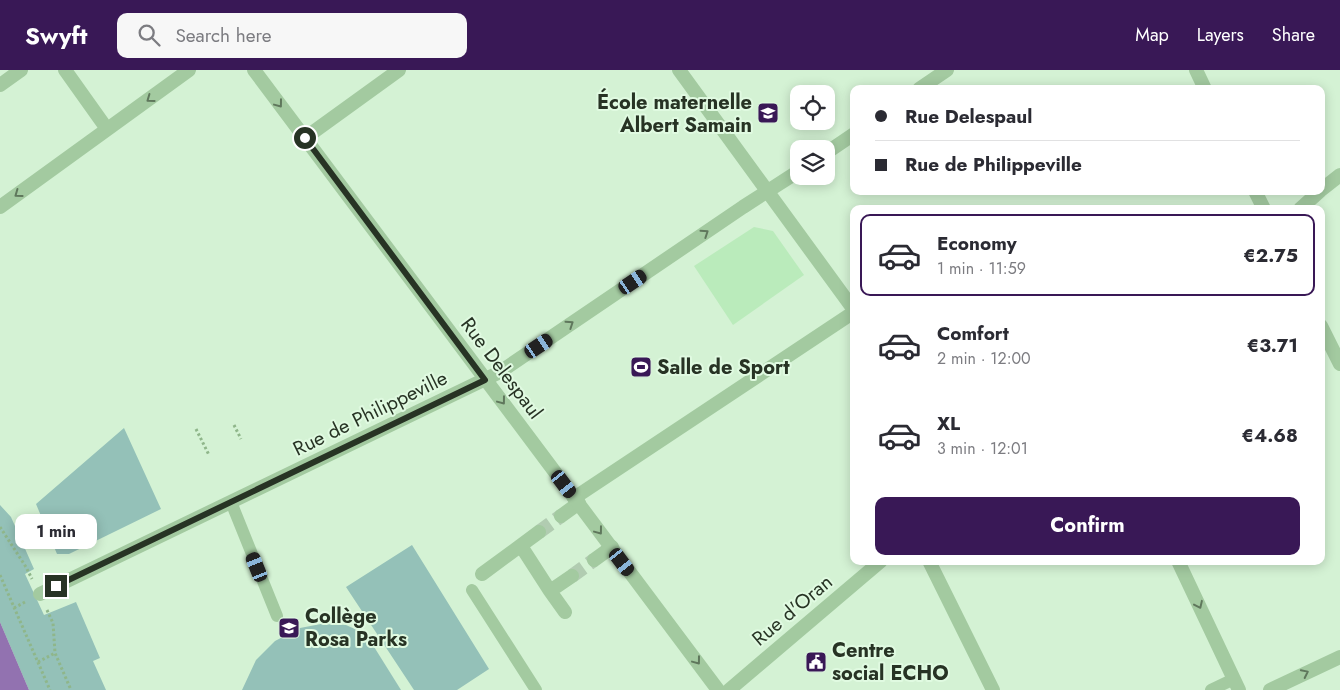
<!DOCTYPE html>
<meta charset="utf-8">
<style>
:root{--surface:#fff;--page:#f7f7f7;--text:#2b2b33;--muted:#7c7c81;--line:#e1e1e2;--accent:#391856}
body{margin:0;font-family:Jost,sans-serif;background:var(--page);color:var(--text);height:100vh;display:flex;flex-direction:column;font-size:19px;white-space:nowrap}
*{box-sizing:border-box;margin:0}
p{font-size:16px;color:var(--muted)}
.icon{flex:none;width:28px;height:28px;fill:none;stroke:currentColor;stroke-width:2;stroke-linecap:round;stroke-linejoin:round}
.map{position:relative;flex:1;overflow:hidden}
.sheet{position:absolute;left:850px;top:135px;width:475px;height:360px;display:flex;flex-direction:column;background:var(--surface);border-radius:10px;box-shadow:0 2px 12px #0003}
.sheet>*{flex:none}
.banner{position:absolute;left:850px;top:15px;width:475px;height:110px;border-radius:10px;box-shadow:0 2px 12px #0003;display:grid;align-content:center;height:110px;padding:0 25px;background:var(--surface)}
.buttons{position:absolute;left:790px;top:15px;display:grid;gap:10px}
.buttons a{display:grid;place-items:center;width:45px;height:45px;border-radius:10px;background:var(--surface);box-shadow:0 2px 12px #0003;font-size:25px}
.end{position:absolute;width:22px;height:22px;margin:-11px;border:6px solid #273324;background:#fff;box-shadow:0 0 0 2px #fff}
.from{border-radius:50%}
.bubble{position:absolute;height:35px;border-radius:10px;background:var(--surface);box-shadow:0 2px 12px #0003;font-size:16px;font-weight:700;line-height:35px;text-align:center}
.car{position:absolute;width:15px;height:30px;margin:-15px -8px;border-radius:6px;box-shadow:0 0 4px 1px #0007;background:linear-gradient(#222 24%,#8ab4d8 0 40%,#222 0 76%,#8ab4d8 0 86%,#222 0)}
.banner b{display:flex;align-items:center;gap:18px;height:48px;font-size:19px}
.banner b+b{border-top:1px solid var(--line)}
.banner i{width:12px;height:12px;background:var(--text)}
ul{padding:9px 0 0;list-style:none}
li{display:flex;align-items:center;gap:15px;height:82px;margin:0 10px 8px;padding:0 15px;border:2px solid transparent;border-radius:10px}
li div{flex:1}
li b{display:block;font-size:19px}
li em{font-style:normal;font-weight:700}
li.on{border-color:var(--accent)}
li>.icon{width:45px;height:45px;stroke-width:1.5}
.cta{display:flex;gap:10px;margin-top:auto;padding:10px 25px}
.cta a{flex:1;height:58px;border-radius:10px;background:var(--accent);color:#fff;font-size:20px;font-weight:700;line-height:58px;text-align:center}
header{display:flex;align-items:center;gap:30px;box-sizing:border-box;height:70px;padding:0 25px;background:var(--accent);color:#fff}
header strong{font-size:24px}
nav{display:flex;gap:28px;margin-inline-start:auto;font-size:18px}
.search{width:350px;height:45px;background:var(--page);display:flex;align-items:center;gap:12px;box-sizing:border-box;padding:0 18px;border-radius:10px;color:var(--muted);font-size:19px}
.map>svg:first-child{display:block}
.green{fill:#94c1b8}
.plaza{fill:#baebbb}
.water{fill:#9272b0}
.lines{fill:none;stroke-linecap:round;stroke-linejoin:round}
.pedestrian-tunnel{stroke:#b1ccb1;stroke-width:14;stroke-dasharray:14 7;stroke-linecap:butt}
.path{stroke:#8fb68a;stroke-width:3;stroke-dasharray:2.5 2.5;stroke-linecap:butt}
.service{stroke:#a3caa0;stroke-width:12}
.pedestrian{stroke:#a3caa0;stroke-width:14}
.minor{stroke:#a3caa0;stroke-width:14}
.tertiary{stroke:#a3caa0;stroke-width:14}
.oneway{stroke:#5f775c}
.route{stroke:#273324;stroke-width:6}
.labels{text-anchor:middle;stroke-width:4;stroke-linejoin:round;paint-order:stroke}
.poi-label{font-size:20px;font-weight:bold;fill:#273324;stroke:#e0fae1;text-anchor:start}
.street-label{font-size:20px;fill:#273324;stroke:#e0fae1}
</style>
<header>
<strong>Swyft</strong>
<div class="search"><svg class="icon" aria-label="search" viewBox="0 0 24 24"><circle cx="10" cy="10" r="6"/><path d="M15 15l6 6"/></svg>Search here</div>
<nav><a>Map</a><a>Layers</a><a>Share</a></nav>
</header>
<div class="map">
<svg width="1340" height="620" viewBox="0 0 1340 620">
<rect width="100%" height="100%" fill="#d4f2d4"/>
<path class="green" d="M 124,358 L 161,439 L 69,484 L 57,484 L 36,434 Z
M 0,435 L 11,447 L 34,499 L 25,504 L 44,545 L 76,532 L 100,588 L 93,591 L 106,620 L 29,620 L 0,552 Z
M 412,475 L 489,599 L 457,620 L 414,620 L 346,517 Z
M 321,554 L 346,555 L 366,564 L 401,620 L 242,620 L 256,590 L 275,571 L 300,558 Z"/>
<path class="plaza" d="M 754,157 L 773,161 L 804,205 L 733,255 L 694,196 Z"/>
<path class="water" d="M 0,552 L 29,620 L 0,620 Z"/>
<g class="lines">
<path class="pedestrian-tunnel" d="M 539,462 L 561,446
M 572,506 L 594,490"/>
<path class="path" d="M 234,355 L 241,369
M 196,359 L 209,385
M 0,457 L 26,497 L 32,509
M 0,505 L 50,620
M 14,538 L 25,532
M 47,540 L 53,553 L 55,583 L 71,620
M 38,592 L 55,583"/>
<path class="service" d="M 231,432 L 277,546
M 472,520 L 536,620
M 1211,620 L 1234,609"/>
<path class="pedestrian" d="M 574,428 L 854,242
M 561,446 L 579,433
M 521,476 L 550,521
M 594,490 L 612,477
M 482,504 L 539,462
M 565,542 L 550,521 L 572,506"/>
<path class="minor" d="M 65,0 L 107,59
M 254,0 L 718,620
M 679,0 L 854,240
M 0,15 L 21,0
M 919,19 L 947,0
M 305,68 L 399,0
M 826,83 L 854,64
M 1321,120 L 1340,105
M 0,137 L 189,0
M 1300,139 L 1320,121
M 929,491 L 993,620
M 1178,491 L 1239,620
M 40,524 L 500,302 L 743,137 L 799,101
M 729,620 L 881,491
M 1270,620 L 1340,587"/>
<path class="tertiary" d="M 1196,0 L 1205,19
M 1255,121 L 1264,139
M 1321,256 L 1340,294"/>
</g>
<defs><path id="oneway-chevron" d="M-2-3.5L2.5 0L-2 3.5" fill="none" stroke-width="1.6" stroke-linecap="round" stroke-linejoin="round" transform="scale(1.25)"/></defs>
<g class="oneway">
<use href="#oneway-chevron" transform="translate(150 29) rotate(144)"/>
<use href="#oneway-chevron" transform="translate(279 34) rotate(53)"/>
<use href="#oneway-chevron" transform="translate(18 124) rotate(144)"/>
<use href="#oneway-chevron" transform="translate(705 163) rotate(-34)"/>
<use href="#oneway-chevron" transform="translate(570 254) rotate(-34)"/>
<use href="#oneway-chevron" transform="translate(502 331) rotate(53)"/>
<use href="#oneway-chevron" transform="translate(599 461) rotate(53)"/>
<use href="#oneway-chevron" transform="translate(1199 535) rotate(65)"/>
<use href="#oneway-chevron" transform="translate(697 591) rotate(53)"/>
<use href="#oneway-chevron" transform="translate(1305 603) rotate(-26)"/>
</g>
<g class="lines">
<path class="route" d="M 56,516 L 485,310 L 305,68"/>
</g>
<defs>
<g id="school-square" transform="scale(1.125)"><rect x="-9" y="-9" width="18" height="18" rx="4" fill="#391856" stroke="#e0fae1"/><path d="M0-5L7-2L0 1L-7-2ZM-4 1L0 2.5L4 1V4Q0 6-4 4Z" fill="#fff"/></g>
<g id="stadium-square" transform="scale(1.125)"><rect x="-9" y="-9" width="18" height="18" rx="4" fill="#391856" stroke="#e0fae1"/><path d="M0-5a6.5 5 0 1 0 0 10a6.5 5 0 1 0 0-10ZM-3.5-1.8h7v3.6h-7Z" fill="#fff"/></g>
<g id="civic-square" transform="scale(1.125)"><rect x="-9" y="-9" width="18" height="18" rx="4" fill="#391856" stroke="#e0fae1"/><path d="M-.6-6.5H3V-4.5H.6V-3L4-1V1h2V6H-6V1h2V-1L-.6-3ZM-1.2 2.5V6h2.4V2.5Z" fill="#fff"/></g>
</defs>
<g fill-rule="evenodd">
<use href="#school-square" x="768" y="43"/>
<use href="#stadium-square" x="641" y="297"/>
<use href="#school-square" x="289" y="558"/>
<use href="#civic-square" x="816" y="592"/>
</g>
<g class="labels">
<g class="poi-label">
<text x="752" y="39" text-anchor="end">École maternelle<tspan x="752" dy="23">Albert Samain</tspan></text>
<text x="657" y="304">Salle de Sport</text>
<text x="305" y="553">Collège<tspan x="305" dy="23">Rosa Parks</tspan></text>
<text x="832" y="587">Centre<tspan x="832" dy="23">social ECHO</tspan></text>
</g>
<g class="street-label">
<text transform="translate(502 298) rotate(53)" y="7">Rue Delespaul</text>
<text transform="translate(370 343) rotate(-26)" y="7">Rue de Philippeville</text>
<text transform="translate(792 540) rotate(-40)" y="7">Rue d'Oran</text>
</g>
</g>
</svg>
<div class="buttons">
<a><svg class="icon" aria-label="locate" viewBox="0 0 24 24"><circle cx="12" cy="12" r="6"/><path d="M12 2v4M12 18v4M2 12h4M18 12h4"/></svg></a>
<a><svg class="icon" aria-label="layers" viewBox="0 0 24 24"><path d="M12 4l9 5-9 5-9-5zM3 14l9 5 9-5"/></svg></a>
</div>
<i class="end from" style="left:305px;top:68px"></i>
<i class="end" style="left:56px;top:516px"></i>
<div class="bubble" style="left:15px;top:444px;width:82px">1 min</div>
<i class="car" style="left:633px;top:212px;rotate:56deg"></i>
<i class="car" style="left:539px;top:276px;rotate:56deg"></i>
<i class="car" style="left:564px;top:414px;rotate:143deg"></i>
<i class="car" style="left:622px;top:492px;rotate:143deg"></i>
<i class="car" style="left:257px;top:497px;rotate:338deg"></i>
<div class="banner">
<b><i class="from"></i>Rue Delespaul</b>
<b><i></i>Rue de Philippeville</b>
</div>
<section class="sheet">
<ul>
<li class="on"><svg class="icon" aria-label="car" viewBox="0 0 24 24"><path d="M5 17H2v-5l4-1 3-4h7l3 4 3 1v5h-3M9 17h6M6 11h13"/><circle cx="7" cy="17" r="2"/><circle cx="17" cy="17" r="2"/></svg><div><b>Economy</b><p>1 min · 11:59</p></div><em>€2.75</em></li>
<li><svg class="icon" aria-label="car" viewBox="0 0 24 24"><path d="M5 17H2v-5l4-1 3-4h7l3 4 3 1v5h-3M9 17h6M6 11h13"/><circle cx="7" cy="17" r="2"/><circle cx="17" cy="17" r="2"/></svg><div><b>Comfort</b><p>2 min · 12:00</p></div><em>€3.71</em></li>
<li><svg class="icon" aria-label="car" viewBox="0 0 24 24"><path d="M5 17H2v-5l4-1 3-4h7l3 4 3 1v5h-3M9 17h6M6 11h13"/><circle cx="7" cy="17" r="2"/><circle cx="17" cy="17" r="2"/></svg><div><b>XL</b><p>3 min · 12:01</p></div><em>€4.68</em></li>
</ul>
<div class="cta"><a>Confirm</a></div>
</section>
</div>
